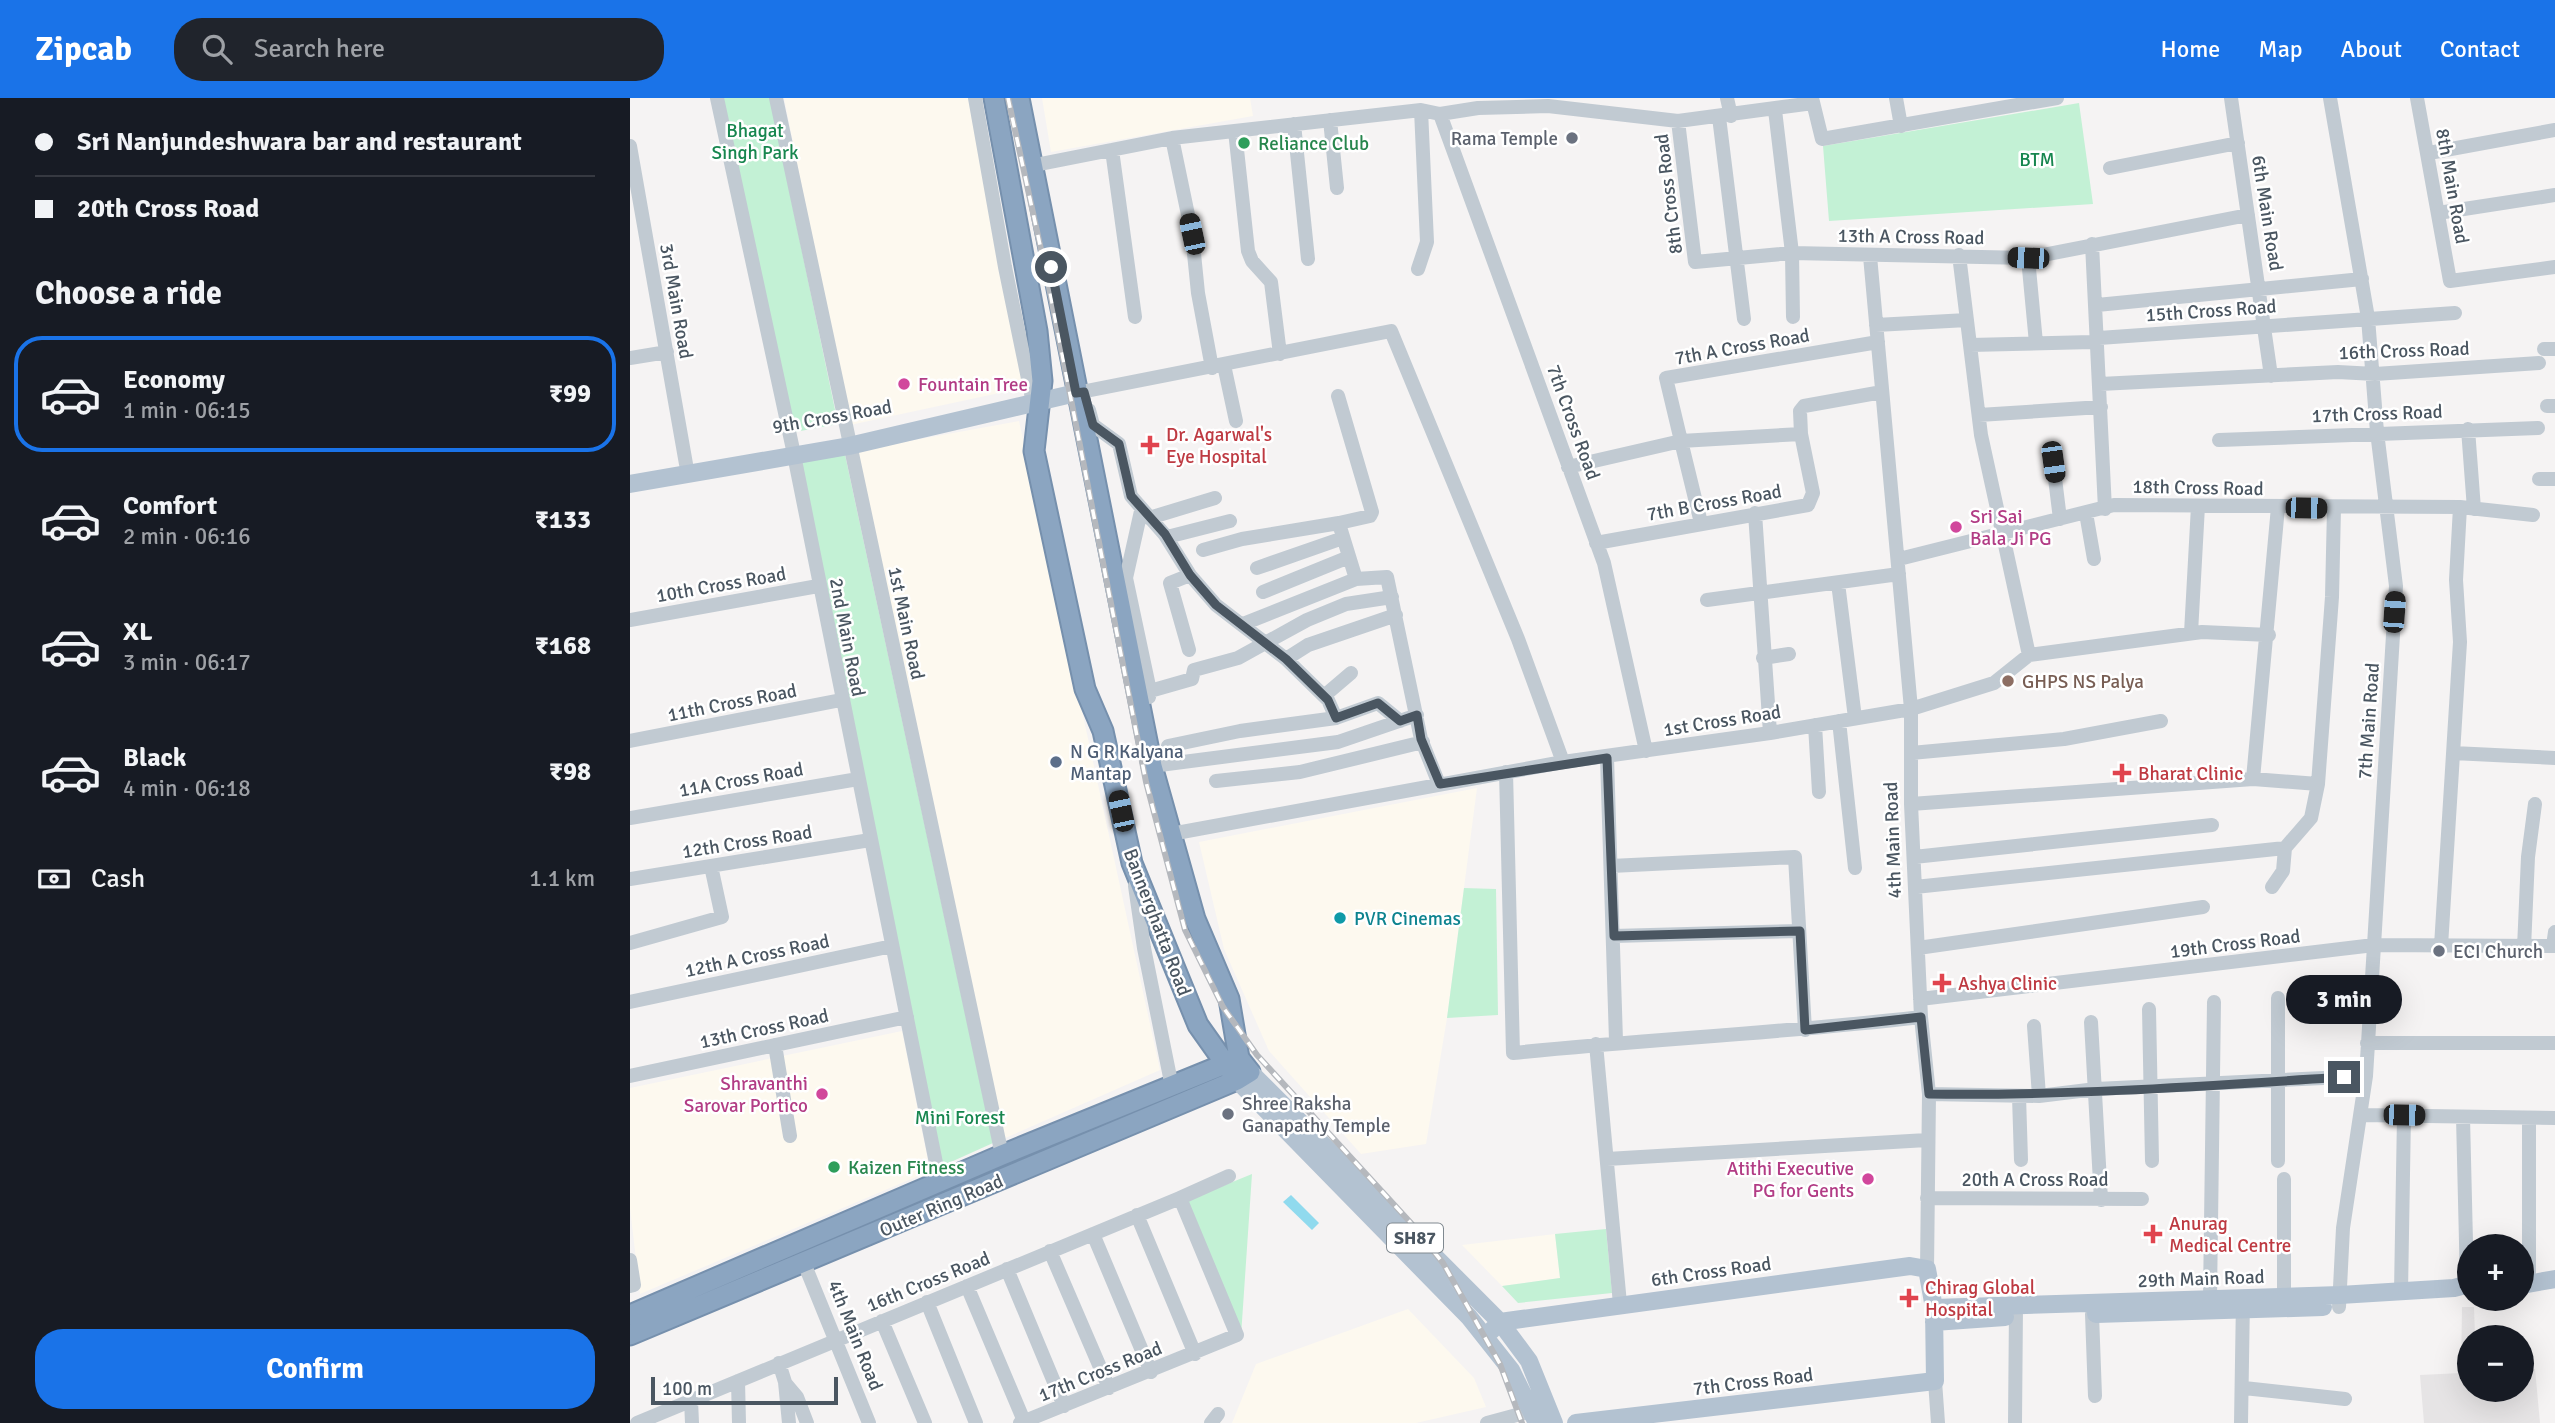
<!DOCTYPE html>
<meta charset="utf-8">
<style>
:root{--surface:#171b24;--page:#20242c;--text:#f1f3f6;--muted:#9ea1a6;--line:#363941;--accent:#1a73e8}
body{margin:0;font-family:Signika,sans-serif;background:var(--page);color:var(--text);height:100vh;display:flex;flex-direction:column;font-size:26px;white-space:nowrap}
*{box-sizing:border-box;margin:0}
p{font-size:23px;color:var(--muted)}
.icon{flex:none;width:38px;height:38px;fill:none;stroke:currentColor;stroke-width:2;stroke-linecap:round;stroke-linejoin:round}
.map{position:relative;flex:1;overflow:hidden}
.drawer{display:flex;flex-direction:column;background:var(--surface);width:630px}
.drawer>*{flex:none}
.banner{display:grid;align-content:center;height:154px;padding:0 35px;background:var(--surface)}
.tools{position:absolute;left:1827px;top:1136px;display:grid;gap:14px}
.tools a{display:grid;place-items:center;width:77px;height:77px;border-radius:50%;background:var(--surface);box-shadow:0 7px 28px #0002;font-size:35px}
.scale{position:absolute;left:21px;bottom:18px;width:187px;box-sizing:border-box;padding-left:7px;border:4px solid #4a5661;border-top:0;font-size:19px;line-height:24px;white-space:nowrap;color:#4a5661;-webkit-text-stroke:5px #fff;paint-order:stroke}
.end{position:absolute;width:32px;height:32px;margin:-16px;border:9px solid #4a5661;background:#fff;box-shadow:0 0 0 4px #fff}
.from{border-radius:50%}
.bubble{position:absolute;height:49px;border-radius:24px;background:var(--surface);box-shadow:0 7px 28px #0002;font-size:23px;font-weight:800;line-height:49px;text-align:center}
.car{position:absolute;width:21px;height:42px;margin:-21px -10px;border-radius:9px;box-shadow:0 0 5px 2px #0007;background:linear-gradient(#222 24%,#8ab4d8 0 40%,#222 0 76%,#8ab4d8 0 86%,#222 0)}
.banner b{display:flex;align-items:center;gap:24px;height:66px;font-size:26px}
.banner b+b{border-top:2px solid var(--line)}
.banner i{width:18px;height:18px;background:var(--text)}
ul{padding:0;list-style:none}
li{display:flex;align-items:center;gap:21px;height:116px;margin:0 14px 10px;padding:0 21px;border:4px solid transparent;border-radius:28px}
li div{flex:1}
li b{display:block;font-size:26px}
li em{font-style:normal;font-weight:800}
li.selected{border-color:var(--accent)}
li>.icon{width:63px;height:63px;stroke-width:1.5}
h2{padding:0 35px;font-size:32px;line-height:84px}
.pay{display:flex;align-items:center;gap:18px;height:77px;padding:0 35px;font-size:26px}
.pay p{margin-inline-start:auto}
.button{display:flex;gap:14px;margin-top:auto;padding:14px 35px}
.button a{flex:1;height:80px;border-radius:28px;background:var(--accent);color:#fff;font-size:28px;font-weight:800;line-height:80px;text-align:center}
header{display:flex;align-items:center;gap:42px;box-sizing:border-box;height:98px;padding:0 35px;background:var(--accent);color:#fff}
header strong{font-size:33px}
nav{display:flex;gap:38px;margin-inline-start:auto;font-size:24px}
.search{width:490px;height:63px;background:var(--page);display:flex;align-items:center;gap:18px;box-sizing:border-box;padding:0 24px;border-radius:28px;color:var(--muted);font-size:26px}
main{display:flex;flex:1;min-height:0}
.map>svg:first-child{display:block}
.commercial{fill:#fdf9ef}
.education{fill:#e6e4e5}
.green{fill:#c3f1d5}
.water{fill:#90daee}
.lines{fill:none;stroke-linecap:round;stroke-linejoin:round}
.highway-casing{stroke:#7690ad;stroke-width:23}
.minor{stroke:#c1cad2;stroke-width:14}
.major{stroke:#b3c2d1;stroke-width:18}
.highway{stroke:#8ba5c1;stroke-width:19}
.rail-casing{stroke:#b5b8bd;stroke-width:6}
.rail{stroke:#fff;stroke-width:3.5;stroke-dasharray:10;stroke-linecap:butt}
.route{stroke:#4a5661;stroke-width:9}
.worship-dot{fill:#6b7280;stroke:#fff;stroke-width:2.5}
.leisure-dot{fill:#2e9e5b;stroke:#fff;stroke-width:2.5}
.hotel-dot{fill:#d1479c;stroke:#fff;stroke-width:2.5}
.health-dot{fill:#e0444e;stroke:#fff;stroke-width:2.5}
.education-dot{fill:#8d6e63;stroke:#fff;stroke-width:2.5}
.service-dot{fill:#5c6f8a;stroke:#fff;stroke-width:2.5}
.culture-dot{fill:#0f9aa8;stroke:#fff;stroke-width:2.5}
.labels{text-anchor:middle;stroke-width:5;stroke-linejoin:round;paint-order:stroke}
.shield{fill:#fff;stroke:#808990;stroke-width:2}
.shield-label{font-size:18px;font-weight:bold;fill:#4a5661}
.park-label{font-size:19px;fill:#17864f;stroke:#fff}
.worship-label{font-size:19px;fill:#5b616d;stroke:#fff;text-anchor:start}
.leisure-label{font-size:19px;fill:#27864d;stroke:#fff;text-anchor:start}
.street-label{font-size:19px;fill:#4a5661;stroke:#fff}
.hotel-label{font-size:19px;fill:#b23c85;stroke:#fff;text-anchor:start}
.health-label{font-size:19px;fill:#be3a42;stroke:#fff;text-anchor:start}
.education-label{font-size:19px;fill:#785e54;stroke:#fff;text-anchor:start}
.service-label{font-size:19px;fill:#4e5e75;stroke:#fff;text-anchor:start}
.culture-label{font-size:19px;fill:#0d838f;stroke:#fff;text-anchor:start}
</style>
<header>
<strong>Zipcab</strong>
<div class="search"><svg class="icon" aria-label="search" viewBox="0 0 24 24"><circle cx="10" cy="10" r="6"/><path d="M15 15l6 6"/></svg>Search here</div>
<nav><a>Home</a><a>Map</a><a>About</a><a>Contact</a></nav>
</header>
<main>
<section class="drawer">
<div class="banner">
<b><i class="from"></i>Sri Nanjundeshwara bar and restaurant</b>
<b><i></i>20th Cross Road</b>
</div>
<h2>Choose a ride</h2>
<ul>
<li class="selected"><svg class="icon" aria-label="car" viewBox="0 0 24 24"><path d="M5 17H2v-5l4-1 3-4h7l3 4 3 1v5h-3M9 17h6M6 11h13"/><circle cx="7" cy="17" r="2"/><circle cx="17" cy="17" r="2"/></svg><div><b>Economy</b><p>1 min · 06:15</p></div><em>₹99</em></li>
<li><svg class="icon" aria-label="car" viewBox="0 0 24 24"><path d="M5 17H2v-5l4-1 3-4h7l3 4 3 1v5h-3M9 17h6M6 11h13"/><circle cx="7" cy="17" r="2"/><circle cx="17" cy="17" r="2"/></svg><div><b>Comfort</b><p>2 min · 06:16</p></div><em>₹133</em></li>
<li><svg class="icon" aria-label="car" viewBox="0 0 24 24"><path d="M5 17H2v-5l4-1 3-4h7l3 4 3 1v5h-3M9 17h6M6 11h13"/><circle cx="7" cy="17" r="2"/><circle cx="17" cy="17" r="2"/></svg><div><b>XL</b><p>3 min · 06:17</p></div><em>₹168</em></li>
<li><svg class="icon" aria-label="car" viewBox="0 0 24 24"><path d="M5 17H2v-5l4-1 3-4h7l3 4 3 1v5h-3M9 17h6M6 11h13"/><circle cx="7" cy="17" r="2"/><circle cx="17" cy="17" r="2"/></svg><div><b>Black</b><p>4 min · 06:18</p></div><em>₹98</em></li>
</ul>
<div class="pay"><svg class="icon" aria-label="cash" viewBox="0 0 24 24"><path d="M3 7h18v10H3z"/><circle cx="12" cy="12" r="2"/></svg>Cash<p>1.1 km</p></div>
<div class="button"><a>Confirm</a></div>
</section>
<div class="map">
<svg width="1925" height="1325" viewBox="0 0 1925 1325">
<rect width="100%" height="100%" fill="#f5f3f3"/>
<path class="commercial" d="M 154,0 L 338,0 L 393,290 L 220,327 Z
M 412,0 L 620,0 L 623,18 L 421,54 Z
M 389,323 L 530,972 L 373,1041 L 224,353 Z
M 847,690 L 817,920 L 796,1046 L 731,1056 L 639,953 L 594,851 L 569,744 Z
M 272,933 L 300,1073 L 10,1196 L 0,1110 L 0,990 Z
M 925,1136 L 930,1180 L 872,1188 L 832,1147 Z
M 778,1211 L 844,1280 L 856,1309 L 786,1325 L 602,1325 L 626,1266 Z"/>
<path class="education" d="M 1832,1209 L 1844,1209 L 1845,1239 L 1839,1239 L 1839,1292 L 1892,1292 L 1892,1271 L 1905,1271 L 1910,1325 L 1794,1325 L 1790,1277 L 1831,1275 Z"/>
<path class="green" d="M 92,0 L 140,0 L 208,326 L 165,334 Z
M 1449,5 L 1463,106 L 1199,123 L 1193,48 Z
M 214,352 L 363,1045 L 312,1068 L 170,360 Z
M 834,790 L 866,791 L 868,917 L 817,920 Z
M 622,1076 L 611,1238 L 556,1103 Z
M 976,1131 L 982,1195 L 888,1205 L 872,1188 L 930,1180 L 925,1136 Z"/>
<path class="water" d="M 661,1097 L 689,1125 L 682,1132 L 653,1104 Z"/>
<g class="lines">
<g class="highway-casing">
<path id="highway" d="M 364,0 L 407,233 L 412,283 L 404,353 L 455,591 L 473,633 L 502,765 L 568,927 L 607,982
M 0,1217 L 372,1057 L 605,962
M 0,1237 L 607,982 L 620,974 L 609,960 L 599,901 L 565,821 L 522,668 L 389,0"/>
</g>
<path class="minor" d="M 87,0 L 162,347 L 310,1085
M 146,0 L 372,1057
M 345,0 L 375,169 L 402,300
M 1097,0 L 1101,18
M 1182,0 L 1192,41 L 1427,0
M 1266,0 L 1271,28
M 1601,0 L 1641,278
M 1700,0 L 1738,220 L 1747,334 L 1766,488 L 1736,978 L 1713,1130 L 1709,1209
M 1787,0 L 1820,183 L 1925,169
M 1145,12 L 1162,155 L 1163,219
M 810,16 L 974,465 L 1016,653
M 1089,19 L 1114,221
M 700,22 L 707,90
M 1048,23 L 1065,164 L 1162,155 L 1398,160 L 1618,117
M 664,26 L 678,161
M 605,33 L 618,153 L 622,163 L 641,184 L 650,256
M 542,40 L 562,136 L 568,195 L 582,270
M 0,48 L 56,366
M 482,52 L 505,219
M 1799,55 L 1925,32
M 400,68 L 542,40 L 791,12 L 810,16 L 848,10 L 918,8 L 1048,23 L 1183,5
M 1480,70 L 1608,45
M 1808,115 L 1925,97
M 1462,146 L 1475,411
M 1329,157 L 1351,337 L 1399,557
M 1240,158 L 1281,611 L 1281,706 L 1291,919 L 1299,996 L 1297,1171
M 1398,160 L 1406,245
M 788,171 L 797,144 L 791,12
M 1467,207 L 1732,181
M 1246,227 L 1337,222
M 1340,247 L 1462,244 L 1469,240 L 1825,215
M 1914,251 L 1925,251
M 0,260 L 37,254
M 594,267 L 606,323
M 1470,286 L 1708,274 L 1745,276 L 1909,265
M 446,295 L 761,233 L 888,541 L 933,664
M 708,298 L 742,414 L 740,418 L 709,425 L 710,429 L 726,481 L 757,479 L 791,641 L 809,686
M 1917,308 L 1925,308
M 459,312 L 463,327 L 489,346 L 501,398 L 535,437 L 560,477 L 586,507 L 656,561 L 698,602 L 706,620
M 1349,317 L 1471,309
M 1838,331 L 1844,411
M 1589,342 L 1908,330
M 1423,364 L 1430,421
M 938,369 L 1051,343 L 1036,280 L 1248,244
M 1909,381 L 1925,381
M 511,413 L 496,480 L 520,593 L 519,599
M 1125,415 L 1140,635
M 1456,415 L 1464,461
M 519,420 L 585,400
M 1071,425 L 1051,343 L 1171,336 L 1170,313 L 1174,308 L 1252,294
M 537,439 L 600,423
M 966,445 L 1178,407 L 1183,395 L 1171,336
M 573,452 L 612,441 L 709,425
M 1269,461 L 1484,407 L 1830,409 L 1903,417
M 627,470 L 713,440
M 1208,485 L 1225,620
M 633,494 L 719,459
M 1077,502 L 1269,476
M 0,522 L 188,488
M 613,526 L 726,481
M 1561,535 L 1568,408
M 559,552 L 540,485 L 560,477
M 1133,560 L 1159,556
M 656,561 L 678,547 L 766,517
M 520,593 L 562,581 L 564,572 L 608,560 L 677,522 L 716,506 L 762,499
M 694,598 L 721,575
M 1209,623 L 1225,770
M 1185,627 L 1189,694
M 0,643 L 211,602
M 538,648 L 610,633 L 706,620 L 748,605 L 770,623
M 1281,655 L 1434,641 L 1531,623
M 1823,655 L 1925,660
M 977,660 L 986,943
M 522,668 L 708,644 L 787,617
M 876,674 L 883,955 C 1019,941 1155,935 1291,919
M 1623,681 L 1648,409
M 586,683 L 670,674 L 793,644
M 1281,706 L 1623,681 L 1688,686
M 0,720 L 228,681
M 541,736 L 933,664 L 1140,635 L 1281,611 L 1364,585 L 1399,557 L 1572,534 L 1639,537
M 1284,759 L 1582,727
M 981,768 L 1165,759 L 1175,932
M 0,781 L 240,742
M 505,788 L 514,850 L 542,989
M 1285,789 L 1655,750
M 1642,789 L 1653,773 L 1655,750 L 1681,720 L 1688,686 L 1702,499 L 1704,410
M 983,838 L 1169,833
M 0,845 L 92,819 L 81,768
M 1811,848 L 1830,544 L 1826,482 L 1830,409
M 1923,848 L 1925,834
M 1288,850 L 1573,809
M 1894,850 L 1898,759 L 1905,706
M 1290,901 L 1744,847 L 1925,848
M 0,904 L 262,848
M 1519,911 L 1522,1063
M 1461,924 L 1471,1102
M 1404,928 L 1409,998
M 1737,945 L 1925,945
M 966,946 L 990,1206
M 145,947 L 160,1038
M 0,978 L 277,919
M 1299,996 L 1409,998 L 1466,991 L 1736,978
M 1389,998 L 1391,1062
M 1731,1017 L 1925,1020
M 1833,1019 L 1837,1186
M 1899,1020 L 1899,1175
M 977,1061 L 1297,1042
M 1648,1063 L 1648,900
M 1654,1081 L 1654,1198
M 1297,1100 L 1512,1101
M 507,1117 L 565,1256
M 463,1136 L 521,1274
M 420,1153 L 479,1290
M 0,1162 L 4,1187 L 0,1188
M 174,1165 L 239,1325
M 377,1171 L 434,1308
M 337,1188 L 394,1323
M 1771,1194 L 1774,1017
M 1580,1200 L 1584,904
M 297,1204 L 346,1325
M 1462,1216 L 1465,1298
M 252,1223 L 295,1325
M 149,1265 L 155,1284 L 159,1325
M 108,1283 L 109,1325
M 1305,1283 L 1308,1325
M 156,1286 L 167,1299 L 177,1325
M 1614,1290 L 1715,1301
M 61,1302 L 62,1325
M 7,1325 L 550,1100
M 390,1325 L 607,1237 L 550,1100 L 599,1078
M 581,1325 L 588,1316
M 857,1325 L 902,1313
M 1385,1325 L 1386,1208
M 1611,1325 L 1613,1201"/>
<path class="major" d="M 0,386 L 219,348 L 446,295
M 620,974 L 870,1224 L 899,1263 L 924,1325
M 607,982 L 839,1219 L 881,1272 L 907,1325
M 1892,1187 L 1925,1181
M 1304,1210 L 1710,1197 L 1824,1190 L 1839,1186
M 1466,1216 L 1693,1209
M 1304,1224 L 1375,1219
M 856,1238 L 870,1224 L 1280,1168 L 1297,1171 L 1304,1210 L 1305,1283 L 946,1325"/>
<use href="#highway" class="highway"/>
<g class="rail-casing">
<path id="rail" d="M 378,0 L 417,179 L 516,684 L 555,832 L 593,909 L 627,957 L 780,1124 L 813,1165 L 870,1266 L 892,1325"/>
</g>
<use href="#rail" class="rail"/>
</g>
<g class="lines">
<path class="route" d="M 421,169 L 446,295 L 454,294 L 463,327 L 489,346 L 501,398 L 535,436 L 560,477 L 586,507 L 656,561 L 698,602 L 706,620 L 748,605 L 770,623 L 787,617 L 791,641 L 810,686 L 977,660 L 984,838 L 1170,833 L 1175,932 L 1291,919 L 1299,996 C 1438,998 1576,988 1714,979"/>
</g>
<g class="worship-dot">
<circle cx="942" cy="40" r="7"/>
<circle cx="1809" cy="853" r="7"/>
<circle cx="598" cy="1016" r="7"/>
</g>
<g class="leisure-dot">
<circle cx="614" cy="45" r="7"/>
<circle cx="204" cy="1069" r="7"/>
</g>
<g class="hotel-dot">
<circle cx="274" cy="286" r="7"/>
<circle cx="1326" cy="429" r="7"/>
<circle cx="192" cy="996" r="7"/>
<circle cx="1238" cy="1081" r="7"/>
</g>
<g class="health-dot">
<path d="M516.5 336.5h7v7h7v7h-7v7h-7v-7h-7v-7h7z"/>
<path d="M1488.5 664.5h7v7h7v7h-7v7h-7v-7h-7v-7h7z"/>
<path d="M1308.5 874.5h7v7h7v7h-7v7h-7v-7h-7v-7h7z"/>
<path d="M1519.5 1125.5h7v7h7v7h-7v7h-7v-7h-7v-7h7z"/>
<path d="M1275.5 1189.5h7v7h7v7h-7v7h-7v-7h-7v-7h7z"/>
</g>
<circle class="education-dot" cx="1378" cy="583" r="7"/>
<circle class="service-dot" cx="426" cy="664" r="7"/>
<circle class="culture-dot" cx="710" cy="820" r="7"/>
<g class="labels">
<rect class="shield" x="757" y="1125.5" width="56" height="29" rx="5"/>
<g class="shield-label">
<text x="785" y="1146">SH87</text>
</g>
<g class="park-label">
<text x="125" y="39">Bhagat<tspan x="125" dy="22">Singh Park</tspan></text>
<text x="1407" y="68">BTM</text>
<text x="330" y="1026">Mini Forest</text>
</g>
<g class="worship-label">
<text x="928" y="47" text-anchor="end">Rama Temple</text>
<text x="1823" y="860">ECI Church</text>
<text x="612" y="1012">Shree Raksha<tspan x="612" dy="22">Ganapathy Temple</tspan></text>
</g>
<g class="leisure-label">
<text x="628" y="52">Reliance Club</text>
<text x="218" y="1076">Kaizen Fitness</text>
</g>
<g class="street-label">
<text transform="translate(1823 88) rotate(80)" y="7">8th Main Road</text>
<text transform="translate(1038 96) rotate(-97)" y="7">8th Cross Road</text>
<text transform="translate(1638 115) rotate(81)" y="7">6th Main Road</text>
<text transform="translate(1281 138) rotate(1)" y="7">13th A Cross Road</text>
<text transform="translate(47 203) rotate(80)" y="7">3rd Main Road</text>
<text transform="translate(1581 212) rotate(-4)" y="7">15th Cross Road</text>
<text transform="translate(1112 248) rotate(-10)" y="7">7th A Cross Road</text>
<text transform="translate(1774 252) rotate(-2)" y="7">16th Cross Road</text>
<text transform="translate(1747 315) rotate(-2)" y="7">17th Cross Road</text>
<text transform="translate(202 318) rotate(-10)" y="7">9th Cross Road</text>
<text transform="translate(944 324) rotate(70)" y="7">7th Cross Road</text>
<text transform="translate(1568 389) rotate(1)" y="7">18th Cross Road</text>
<text transform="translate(1084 404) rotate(-10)" y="7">7th B Cross Road</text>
<text transform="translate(91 486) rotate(-10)" y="7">10th Cross Road</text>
<text transform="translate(277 525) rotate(78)" y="7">1st Main Road</text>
<text transform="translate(218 539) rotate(79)" y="7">2nd Main Road</text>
<text transform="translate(102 604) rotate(-11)" y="7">11th Cross Road</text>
<text transform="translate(1092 622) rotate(-9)" y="7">1st Cross Road</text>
<text transform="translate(1738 623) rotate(-86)" y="7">7th Main Road</text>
<text transform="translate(111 681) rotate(-10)" y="7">11A Cross Road</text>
<text transform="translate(1262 742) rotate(-92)" y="7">4th Main Road</text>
<text transform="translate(117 743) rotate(-9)" y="7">12th Cross Road</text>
<text transform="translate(528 824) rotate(69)" y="7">Bannerghatta Road</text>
<text transform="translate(1605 845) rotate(-7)" y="7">19th Cross Road</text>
<text transform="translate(127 857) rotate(-12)" y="7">12th A Cross Road</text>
<text transform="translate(134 930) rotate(-12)" y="7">13th Cross Road</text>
<text x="1405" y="1088">20th A Cross Road</text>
<text transform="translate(311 1107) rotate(-23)" y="7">Outer Ring Road</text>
<text transform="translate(1081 1173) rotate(-8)" y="7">6th Cross Road</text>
<text transform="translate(1571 1180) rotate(-2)" y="7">29th Main Road</text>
<text transform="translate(298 1183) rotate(-22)" y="7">16th Cross Road</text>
<text transform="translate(226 1237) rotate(68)" y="7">4th Main Road</text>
<text transform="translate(470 1273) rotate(-22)" y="7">17th Cross Road</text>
<text transform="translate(1123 1283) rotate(-7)" y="7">7th Cross Road</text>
</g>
<g class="hotel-label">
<text x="288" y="293">Fountain Tree</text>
<text x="1340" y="425">Sri Sai<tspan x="1340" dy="22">Bala Ji PG</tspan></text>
<text x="178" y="992" text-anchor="end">Shravanthi<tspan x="178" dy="22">Sarovar Portico</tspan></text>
<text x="1224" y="1077" text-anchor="end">Atithi Executive<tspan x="1224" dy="22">PG for Gents</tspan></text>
</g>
<g class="health-label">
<text x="536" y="343">Dr. Agarwal's<tspan x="536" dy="22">Eye Hospital</tspan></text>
<text x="1508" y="682">Bharat Clinic</text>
<text x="1328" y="892">Ashya Clinic</text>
<text x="1539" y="1132">Anurag<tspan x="1539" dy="22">Medical Centre</tspan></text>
<text x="1295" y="1196">Chirag Global<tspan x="1295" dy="22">Hospital</tspan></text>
</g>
<g class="education-label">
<text x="1392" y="590">GHPS NS Palya</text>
</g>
<g class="service-label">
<text x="440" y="660">N G R Kalyana<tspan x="440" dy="22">Mantap</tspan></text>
</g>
<g class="culture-label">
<text x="724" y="827">PVR Cinemas</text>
</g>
</g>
</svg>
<div class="tools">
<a>+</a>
<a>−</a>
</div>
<div class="scale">100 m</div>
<i class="end from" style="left:421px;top:169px"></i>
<i class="end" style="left:1714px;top:979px"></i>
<div class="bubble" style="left:1656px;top:877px;width:116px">3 min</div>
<i class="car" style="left:562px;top:136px;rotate:348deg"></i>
<i class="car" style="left:1398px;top:160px;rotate:272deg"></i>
<i class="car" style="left:1423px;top:364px;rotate:172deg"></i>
<i class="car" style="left:1676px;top:410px;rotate:91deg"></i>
<i class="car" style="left:1764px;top:514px;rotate:4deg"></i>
<i class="car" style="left:491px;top:713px;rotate:348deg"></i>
<i class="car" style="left:1774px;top:1017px;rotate:91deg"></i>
</div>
</main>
